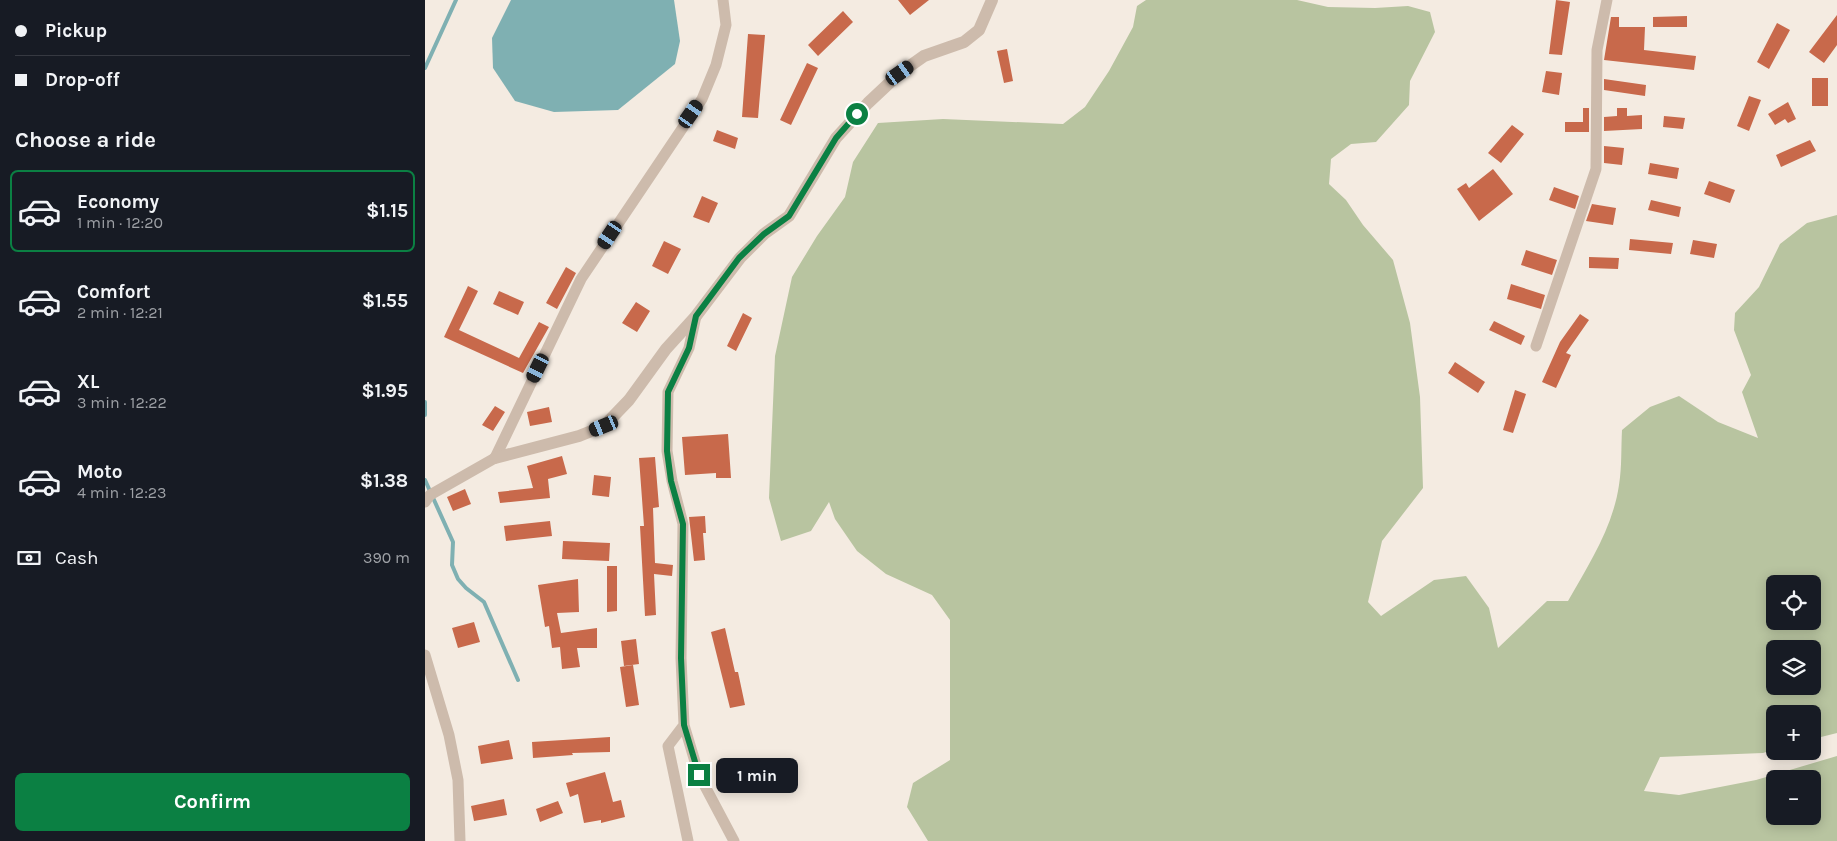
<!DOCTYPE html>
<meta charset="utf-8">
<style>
:root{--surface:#171b24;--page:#20242c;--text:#f1f3f6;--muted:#9ea1a6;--line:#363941;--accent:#0b8043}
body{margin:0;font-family:Karla,sans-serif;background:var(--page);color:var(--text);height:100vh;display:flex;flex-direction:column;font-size:19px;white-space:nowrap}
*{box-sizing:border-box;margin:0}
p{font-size:16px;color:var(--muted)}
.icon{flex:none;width:28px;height:28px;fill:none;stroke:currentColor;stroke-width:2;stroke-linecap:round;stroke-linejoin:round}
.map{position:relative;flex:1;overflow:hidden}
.details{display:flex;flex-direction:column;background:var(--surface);width:425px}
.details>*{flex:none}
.top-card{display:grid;align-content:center;height:110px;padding:0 15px;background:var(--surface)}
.buttons{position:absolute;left:1341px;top:575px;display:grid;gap:10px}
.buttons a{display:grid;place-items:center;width:55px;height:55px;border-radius:8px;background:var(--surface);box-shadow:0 2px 12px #0003;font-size:25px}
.end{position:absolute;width:22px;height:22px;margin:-11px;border:6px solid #0b8043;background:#fff;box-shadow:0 0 0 2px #fff}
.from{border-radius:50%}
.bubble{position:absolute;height:35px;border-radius:8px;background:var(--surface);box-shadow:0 2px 12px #0003;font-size:16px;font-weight:700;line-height:35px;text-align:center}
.car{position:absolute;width:15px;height:30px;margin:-15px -8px;border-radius:6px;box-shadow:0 0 4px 1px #0007;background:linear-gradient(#222 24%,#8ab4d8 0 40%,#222 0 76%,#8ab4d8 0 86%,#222 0)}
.top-card b{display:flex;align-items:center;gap:18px;height:48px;font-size:19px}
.top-card b+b{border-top:1px solid var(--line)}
.top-card i{width:12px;height:12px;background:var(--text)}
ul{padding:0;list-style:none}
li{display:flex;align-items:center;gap:15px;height:82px;margin:0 10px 8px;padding:0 5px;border:2px solid transparent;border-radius:8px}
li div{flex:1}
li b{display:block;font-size:19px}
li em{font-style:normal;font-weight:700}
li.current{border-color:var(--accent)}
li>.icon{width:45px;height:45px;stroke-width:1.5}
h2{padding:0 15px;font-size:22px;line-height:60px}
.pay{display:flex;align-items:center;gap:12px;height:55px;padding:0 15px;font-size:19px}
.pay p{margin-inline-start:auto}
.primary-button{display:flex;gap:10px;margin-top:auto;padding:10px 15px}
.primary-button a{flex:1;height:58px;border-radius:8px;background:var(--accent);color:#fff;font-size:20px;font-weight:700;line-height:58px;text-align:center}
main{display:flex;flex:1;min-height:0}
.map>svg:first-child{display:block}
.green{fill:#b8c4a0;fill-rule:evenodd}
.water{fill:#7fb0b2}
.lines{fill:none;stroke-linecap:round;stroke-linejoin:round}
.stream{stroke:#7fb0b2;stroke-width:4}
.building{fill:#c8694b}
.minor{stroke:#cdbbac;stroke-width:11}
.tertiary{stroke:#cdbbac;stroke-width:12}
.route{stroke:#0b8043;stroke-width:6}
</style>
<main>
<section class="details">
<div class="top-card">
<b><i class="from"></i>Pickup</b>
<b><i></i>Drop-off</b>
</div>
<h2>Choose a ride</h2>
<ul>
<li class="current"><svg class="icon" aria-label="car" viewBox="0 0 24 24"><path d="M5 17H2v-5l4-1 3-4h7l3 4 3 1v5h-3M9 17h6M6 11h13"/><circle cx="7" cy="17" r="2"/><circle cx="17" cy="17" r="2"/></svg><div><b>Economy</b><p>1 min · 12:20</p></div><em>$1.15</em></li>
<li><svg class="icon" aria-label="car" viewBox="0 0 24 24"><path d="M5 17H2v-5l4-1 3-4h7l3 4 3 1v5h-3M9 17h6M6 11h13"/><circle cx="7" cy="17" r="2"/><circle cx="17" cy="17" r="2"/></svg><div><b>Comfort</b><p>2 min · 12:21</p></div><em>$1.55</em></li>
<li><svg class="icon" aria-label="car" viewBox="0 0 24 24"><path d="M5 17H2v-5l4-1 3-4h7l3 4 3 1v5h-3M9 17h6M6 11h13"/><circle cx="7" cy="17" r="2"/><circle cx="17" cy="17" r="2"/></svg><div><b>XL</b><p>3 min · 12:22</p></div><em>$1.95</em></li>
<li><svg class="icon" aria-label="car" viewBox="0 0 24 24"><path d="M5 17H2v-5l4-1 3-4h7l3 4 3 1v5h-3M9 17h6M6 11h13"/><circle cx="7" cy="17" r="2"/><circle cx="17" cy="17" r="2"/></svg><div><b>Moto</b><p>4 min · 12:23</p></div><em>$1.38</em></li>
</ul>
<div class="pay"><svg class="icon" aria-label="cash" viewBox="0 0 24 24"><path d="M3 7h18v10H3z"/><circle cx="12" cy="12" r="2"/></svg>Cash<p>390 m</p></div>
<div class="primary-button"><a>Confirm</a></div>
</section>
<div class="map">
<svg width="1412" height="841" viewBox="0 0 1412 841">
<rect width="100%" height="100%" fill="#f4ebe1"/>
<path class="green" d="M 721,0 L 872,0 L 903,7 L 950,8 L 983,6 L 1005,12 L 1010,32 L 985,81 L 984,105 L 951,142 L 926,144 L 906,159 L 904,184 L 921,200 L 938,225 L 968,260 L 985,323 L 995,397 L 998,488 L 957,541 L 943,602 L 956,616 L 1009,580 L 1041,576 L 1064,608 L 1073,648 L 1122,601 L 1143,601 C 1164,564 1188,527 1194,485 C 1197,467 1196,448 1197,430 L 1225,407 L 1254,396 L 1293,422 L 1333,438 L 1317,392 L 1326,375 L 1309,330 L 1310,313 L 1334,287 L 1355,244 L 1382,223 L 1412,215 L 1412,733 L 1388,739 L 1388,714 L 1350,714 L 1350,749 L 1338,753 L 1235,757 L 1219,791 L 1254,795 L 1331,780 L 1412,756 L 1412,841 L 503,841 L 482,807 L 488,783 L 525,760 L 525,620 L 507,595 L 461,574 L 432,551 L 410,519 L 404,502 L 386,531 L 356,541 L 344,498 L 350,356 L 367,277 L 392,236 L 420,197 L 428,162 L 453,123 L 518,119 L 638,124 L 660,107 L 684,71 L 708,27 L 712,6 ZM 1350,584 L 1388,584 L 1388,621 L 1350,621 ZM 1350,649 L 1388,649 L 1388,686 L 1350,686 ZM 1350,779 L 1388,779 L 1388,816 L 1350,816 Z"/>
<path class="water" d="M 86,0 L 249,0 L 255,41 L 250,64 L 193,110 L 129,112 L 90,101 L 68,68 L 67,38 Z"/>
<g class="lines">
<path class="stream" d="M 0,68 L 31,0
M 0,402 L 0,415
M 0,480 L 28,542 L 27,565 L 33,579 L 41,588 L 59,602 L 93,680"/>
</g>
<path class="building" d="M 473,0 L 504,0 L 485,15 Z
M 1131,0 L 1145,2 L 1137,55 L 1124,54 Z
M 418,11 L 428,22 L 393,56 L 383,45 Z
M 1412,15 L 1412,45 L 1399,63 L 1384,52 Z
M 1262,16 L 1262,27 L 1228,27 L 1228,17 Z
M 1186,17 L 1194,17 L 1194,27 L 1220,27 L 1219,50 L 1271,56 L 1269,70 L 1179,60 Z
M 1352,23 L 1365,30 L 1344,69 L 1332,62 Z
M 323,34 L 340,35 L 333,118 L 317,117 Z
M 582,49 L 588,81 L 579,83 L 572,51 Z
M 382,63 L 393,68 L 366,125 L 355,120 Z
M 1121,71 L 1137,73 L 1134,95 L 1117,92 Z
M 1387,78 L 1403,78 L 1403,106 L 1387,106 Z
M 1179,79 L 1221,85 L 1220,96 L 1179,90 Z
M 1324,96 L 1336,100 L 1324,131 L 1312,126 Z
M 1363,102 L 1371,119 L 1363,123 L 1360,119 L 1350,125 L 1343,114 Z
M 1158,108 L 1164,108 L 1164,132 L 1140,132 L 1140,122 L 1158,122 Z
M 1192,108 L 1202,108 L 1202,116 L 1217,115 L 1217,129 L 1179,131 L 1179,117 L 1192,116 Z
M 1239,116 L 1260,118 L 1258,129 L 1238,127 Z
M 1087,125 L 1099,134 L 1076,163 L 1063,153 Z
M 292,130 L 313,138 L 310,149 L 288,141 Z
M 1385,140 L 1391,151 L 1356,167 L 1351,155 Z
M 1179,146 L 1199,148 L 1197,165 L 1179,163 Z
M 1225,163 L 1254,168 L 1252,179 L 1223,174 Z
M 1068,169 L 1088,194 L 1054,221 L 1032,189 L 1041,183 L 1044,188 Z
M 1284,181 L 1310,190 L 1305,203 L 1279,194 Z
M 1129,187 L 1154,196 L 1150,209 L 1124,200 Z
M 277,196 L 293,203 L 284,223 L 268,217 Z
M 1226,200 L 1256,207 L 1254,217 L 1223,210 Z
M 1167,204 L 1191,208 L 1188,225 L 1161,221 Z
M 1205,239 L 1248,243 L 1246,254 L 1204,250 Z
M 1268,240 L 1292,244 L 1289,258 L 1265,254 Z
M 239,241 L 256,249 L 243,274 L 227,266 Z
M 1101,250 L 1132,260 L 1127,275 L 1096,265 Z
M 1164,257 L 1194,258 L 1193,269 L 1164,268 Z
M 141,267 L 151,273 L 132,309 L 121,303 Z
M 1086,284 L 1120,295 L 1116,309 L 1082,299 Z
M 43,286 L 53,291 L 34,330 L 94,358 L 114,322 L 124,327 L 98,373 L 19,337 Z
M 74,291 L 99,302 L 93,315 L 68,304 Z
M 211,302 L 225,311 L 212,332 L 197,323 Z
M 318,313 L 327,318 L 311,351 L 302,346 Z
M 1155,314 L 1164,320 L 1141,353 L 1146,355 L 1131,388 L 1117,382 L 1135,342 Z
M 1069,321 L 1100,336 L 1096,345 L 1064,330 Z
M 1030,362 L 1060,382 L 1053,393 L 1023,373 Z
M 1090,390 L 1101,394 L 1088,433 L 1078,430 Z
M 70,406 L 80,412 L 68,431 L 57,425 Z
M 124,407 L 127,422 L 105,426 L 102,412 Z
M 303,434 L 306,478 L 291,478 L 291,473 L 260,475 L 257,437 Z
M 137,456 L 142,474 L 123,479 L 125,498 L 75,503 L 73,492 L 108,488 L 102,466 Z
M 230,457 L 234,507 L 228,508 L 230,563 L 248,565 L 247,576 L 229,574 L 231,615 L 220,616 L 215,526 L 219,526 L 214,458 Z
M 169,475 L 186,477 L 184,497 L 167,495 Z
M 40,489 L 46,504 L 28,511 L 22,497 Z
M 280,516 L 281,533 L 278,533 L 280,560 L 269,561 L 264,517 Z
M 125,521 L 127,536 L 81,541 L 79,526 Z
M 138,541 L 185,543 L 184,561 L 137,559 Z
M 182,566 L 192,566 L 192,611 L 182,612 Z
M 153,579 L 154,612 L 132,613 L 136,633 L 172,628 L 172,648 L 152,648 L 155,667 L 137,669 L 135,647 L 127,648 L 124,626 L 120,627 L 113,585 Z
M 49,622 L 55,642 L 33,648 L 27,628 Z
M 300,628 L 310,672 L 313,672 L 320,705 L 305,708 L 286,632 Z
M 211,639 L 214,664 L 199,666 L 196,641 Z
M 208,665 L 214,705 L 201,707 L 195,667 Z
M 185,737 L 185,752 L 147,753 L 148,755 L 108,758 L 107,742 Z
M 84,740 L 88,759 L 56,764 L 53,746 Z
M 180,772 L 188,802 L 196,800 L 200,817 L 176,823 L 176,820 L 159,823 L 153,794 L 145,797 L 141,783 Z
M 79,799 L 82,815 L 49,821 L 46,806 Z
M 133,801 L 138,813 L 115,822 L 111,809 Z"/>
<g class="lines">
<path class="minor" d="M 1111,346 L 1171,169 L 1172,50 L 1182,0
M 0,502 L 5,495 L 70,458 L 156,279 L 277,99 L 291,65 L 301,25 L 298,0
M 0,655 L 24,735 L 33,780 L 35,841
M 259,725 L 274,775 L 309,841
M 263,841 L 243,746 L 259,725 L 256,658 L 258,524 L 247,481 L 242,451 L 243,392 L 264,348 L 271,316"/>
<path class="tertiary" d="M 70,458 L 154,436 L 179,426 L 204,400 L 241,349 L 271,316 L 315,258 L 339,234 L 364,216 L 411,138 L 443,103 L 475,73 L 499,56 L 539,42 L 554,30 L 567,0"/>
</g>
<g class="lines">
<path class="route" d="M 274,775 L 259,725 L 256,658 L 258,524 L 246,481 L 242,451 L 243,392 L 264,348 L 271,316 L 314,258 L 339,234 L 364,216 L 411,138 L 432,114"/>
</g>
</svg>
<div class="buttons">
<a><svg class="icon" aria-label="locate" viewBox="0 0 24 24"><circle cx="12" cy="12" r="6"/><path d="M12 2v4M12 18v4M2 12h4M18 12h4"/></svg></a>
<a><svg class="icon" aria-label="layers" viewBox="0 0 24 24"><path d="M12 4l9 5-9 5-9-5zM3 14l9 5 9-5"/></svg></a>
<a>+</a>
<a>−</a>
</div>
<i class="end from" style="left:432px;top:114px"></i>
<i class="end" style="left:274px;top:775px"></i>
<div class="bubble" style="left:291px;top:758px;width:82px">1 min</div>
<i class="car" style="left:475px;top:73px;rotate:55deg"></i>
<i class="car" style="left:266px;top:114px;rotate:35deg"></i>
<i class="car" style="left:185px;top:235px;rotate:214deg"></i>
<i class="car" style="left:113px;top:368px;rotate:206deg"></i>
<i class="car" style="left:179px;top:426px;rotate:248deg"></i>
</div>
</main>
